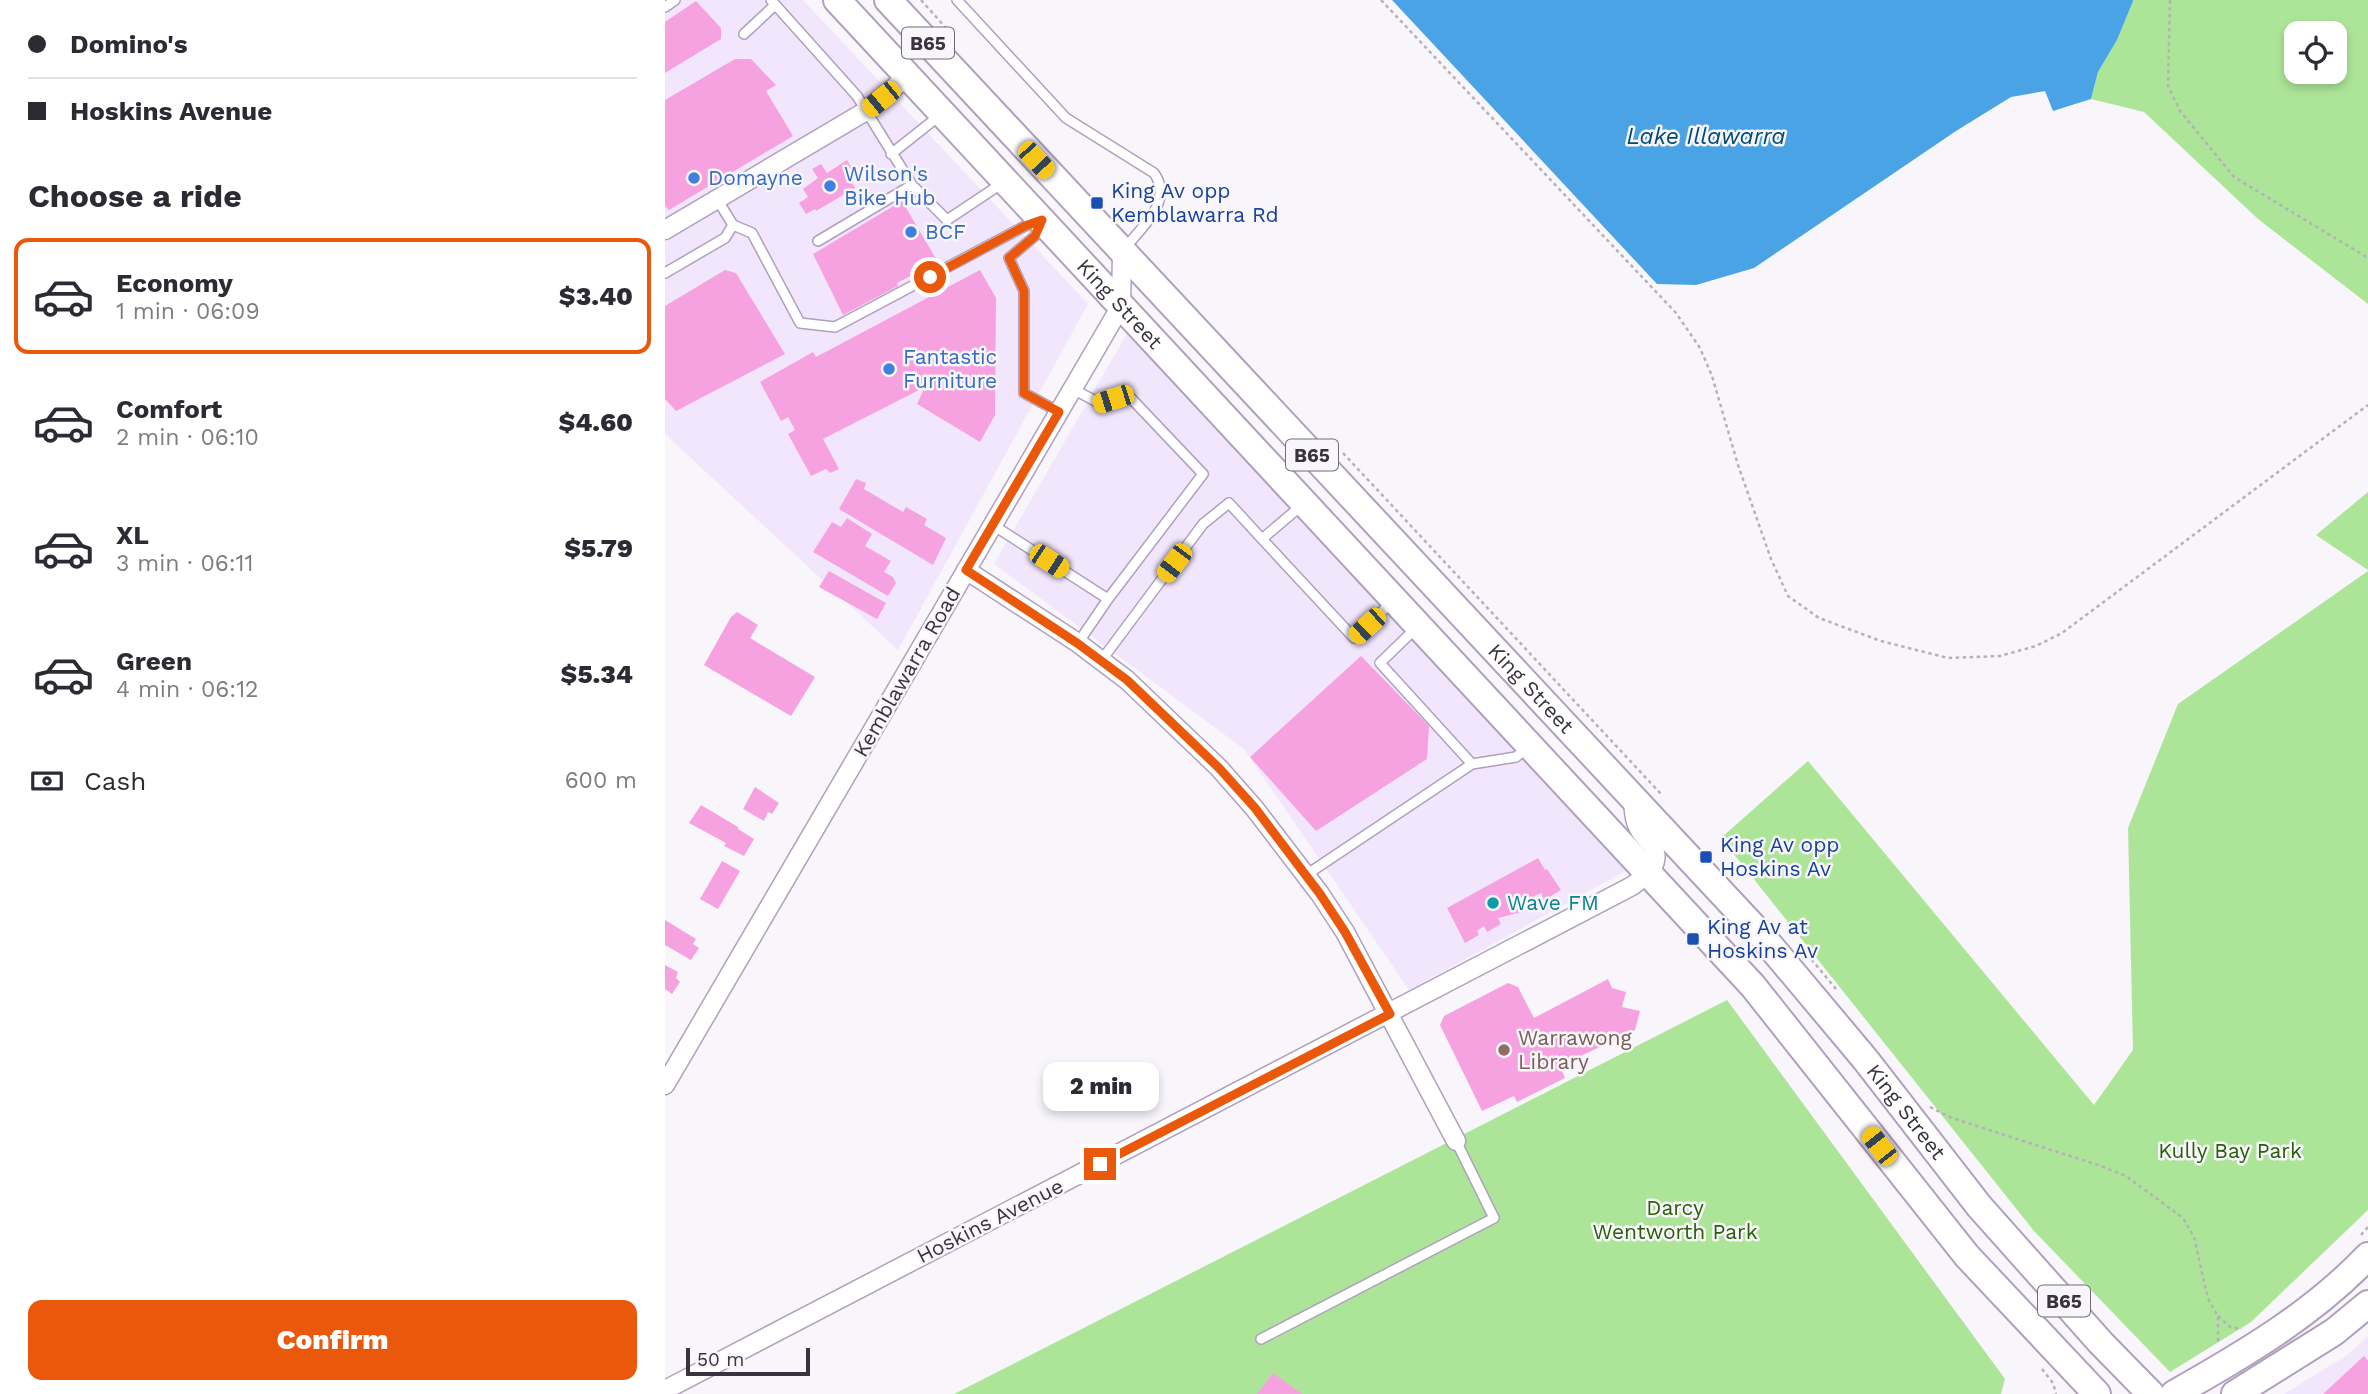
<!DOCTYPE html>
<meta charset="utf-8">
<style>
:root{--surface:#fff;--page:#f2f2f3;--text:#2b2b33;--muted:#7c7c81;--line:#e1e1e2;--accent:#ea580c}
body{margin:0;font-family:"Work Sans",sans-serif;background:var(--page);color:var(--text);height:100vh;display:flex;flex-direction:column;font-size:26px;white-space:nowrap}
*{box-sizing:border-box;margin:0}
p{font-size:23px;color:var(--muted)}
.icon{flex:none;width:38px;height:38px;fill:none;stroke:currentColor;stroke-width:2;stroke-linecap:round;stroke-linejoin:round}
.map{position:relative;flex:1;overflow:hidden}
.side{display:flex;flex-direction:column;background:var(--surface);width:665px}
.side>*{flex:none}
.top-card{display:grid;align-content:center;height:154px;padding:0 28px;background:var(--surface)}
.buttons{position:absolute;left:1619px;top:21px;display:grid;gap:14px}
.buttons a{display:grid;place-items:center;width:63px;height:63px;border-radius:14px;background:var(--surface);box-shadow:0 4px 10px #0003;font-size:35px}
.scale{position:absolute;left:21px;bottom:18px;width:124px;box-sizing:border-box;padding-left:7px;border:4px solid #3a333f;border-top:0;font-size:19px;line-height:24px;white-space:nowrap;color:#3a333f;-webkit-text-stroke:5px #f8f5fb;paint-order:stroke}
.end{position:absolute;width:32px;height:32px;margin:-16px;border:9px solid #ea580c;background:#fff;box-shadow:0 0 0 4px #fff}
.from{border-radius:50%}
.bubble{position:absolute;height:49px;border-radius:14px;background:var(--surface);box-shadow:0 4px 10px #0003;font-size:23px;font-weight:800;line-height:49px;text-align:center}
.car{position:absolute;width:21px;height:42px;margin:-21px -10px;border-radius:9px;box-shadow:0 0 5px 2px #0007;background:linear-gradient(#f5c518 24%,#345 0 40%,#f5c518 0 76%,#345 0 86%,#f5c518 0)}
.top-card b{display:flex;align-items:center;gap:24px;height:66px;font-size:26px}
.top-card b+b{border-top:2px solid var(--line)}
.top-card i{width:18px;height:18px;background:var(--text)}
ul{padding:0;list-style:none}
li{display:flex;align-items:center;gap:21px;height:116px;margin:0 14px 10px;padding:0 14px;border:4px solid transparent;border-radius:14px}
li div{flex:1}
li b{display:block;font-size:26px}
li em{font-style:normal;font-weight:800}
li.on{border-color:var(--accent)}
li>.icon{width:63px;height:63px;stroke-width:1.5}
h2{padding:0 28px;font-size:32px;line-height:84px}
.pay{display:flex;align-items:center;gap:18px;height:77px;padding:0 28px;font-size:26px}
.pay p{margin-inline-start:auto}
.action{display:flex;gap:14px;margin-top:auto;padding:14px 28px}
.action a{flex:1;height:80px;border-radius:14px;background:var(--accent);color:#fff;font-size:28px;font-weight:800;line-height:80px;text-align:center}
main{display:flex;flex:1;min-height:0}
.map>svg:first-child{display:block}
.built{fill:#f2e6fd}
.green{fill:#ade598;fill-rule:evenodd}
.water{fill:#49a3e4}
.building{fill:#f7a2e0}
.lines{fill:none;stroke-linecap:round;stroke-linejoin:round}
.lane-casing{stroke:#b0a0bd;stroke-width:12}
.street-casing{stroke:#b0a0bd;stroke-width:21}
.primary-casing{stroke:#b0a0bd;stroke-width:30}
.path{stroke:#b5b1b9;stroke-width:2.5;stroke-dasharray:3.5 3.5;stroke-linecap:butt}
.lane{stroke:#fff;stroke-width:9}
.street{stroke:#fff;stroke-width:18}
.primary{stroke:#fff;stroke-width:26}
.route{stroke:#ea580c;stroke-width:9}
.shop-dot{fill:#3f7fe0;stroke:#f8f5fb;stroke-width:2.5}
.transit-dot{fill:#1a4fb4;stroke:#f8f5fb;stroke-width:2.5}
.culture-dot{fill:#0f9aa8;stroke:#f8f5fb;stroke-width:2.5}
.education-dot{fill:#8d6e63;stroke:#f8f5fb;stroke-width:2.5}
.labels{text-anchor:middle;stroke-width:5;stroke-linejoin:round;paint-order:stroke}
.shield{fill:#f8f5fb;stroke:#736d77;stroke-width:2}
.shield-label{font-size:19px;font-weight:bold;fill:#3a333f}
.shop-label{font-size:21px;fill:#366cbe;stroke:#f8f5fb;text-anchor:start}
.transit-label{font-size:21px;fill:#164399;stroke:#f8f5fb;text-anchor:start}
.street-label{font-size:21px;fill:#3a333f;stroke:#f8f5fb}
.culture-label{font-size:21px;fill:#0d838f;stroke:#f8f5fb;text-anchor:start}
.education-label{font-size:21px;fill:#785e54;stroke:#f8f5fb;text-anchor:start}
.park-label{font-size:21px;fill:#285e07;stroke:#f8f5fb}
.water-label{font-size:23px;font-style:italic;fill:#004a74;stroke:#f8f5fb}
</style>
<main>
<section class="side">
<div class="top-card">
<b><i class="from"></i>Domino's</b>
<b><i></i>Hoskins Avenue</b>
</div>
<h2>Choose a ride</h2>
<ul>
<li class="on"><svg class="icon" aria-label="car" viewBox="0 0 24 24"><path d="M5 17H2v-5l4-1 3-4h7l3 4 3 1v5h-3M9 17h6M6 11h13"/><circle cx="7" cy="17" r="2"/><circle cx="17" cy="17" r="2"/></svg><div><b>Economy</b><p>1 min · 06:09</p></div><em>$3.40</em></li>
<li><svg class="icon" aria-label="car" viewBox="0 0 24 24"><path d="M5 17H2v-5l4-1 3-4h7l3 4 3 1v5h-3M9 17h6M6 11h13"/><circle cx="7" cy="17" r="2"/><circle cx="17" cy="17" r="2"/></svg><div><b>Comfort</b><p>2 min · 06:10</p></div><em>$4.60</em></li>
<li><svg class="icon" aria-label="car" viewBox="0 0 24 24"><path d="M5 17H2v-5l4-1 3-4h7l3 4 3 1v5h-3M9 17h6M6 11h13"/><circle cx="7" cy="17" r="2"/><circle cx="17" cy="17" r="2"/></svg><div><b>XL</b><p>3 min · 06:11</p></div><em>$5.79</em></li>
<li><svg class="icon" aria-label="car" viewBox="0 0 24 24"><path d="M5 17H2v-5l4-1 3-4h7l3 4 3 1v5h-3M9 17h6M6 11h13"/><circle cx="7" cy="17" r="2"/><circle cx="17" cy="17" r="2"/></svg><div><b>Green</b><p>4 min · 06:12</p></div><em>$5.34</em></li>
</ul>
<div class="pay"><svg class="icon" aria-label="cash" viewBox="0 0 24 24"><path d="M3 7h18v10H3z"/><circle cx="12" cy="12" r="2"/></svg>Cash<p>600 m</p></div>
<div class="action"><a>Confirm</a></div>
</section>
<div class="map">
<svg width="1703" height="1394" viewBox="0 0 1703 1394">
<rect width="100%" height="100%" fill="#f8f5fb"/>
<path class="built" d="M 0,0 L 138,0 L 423,304 L 233,650 L 0,434 Z
M 463,332 L 964,869 L 744,990 L 579,749 L 329,564 Z
M 1703,1336 L 1703,1394 L 1619,1394 L 1681,1356 Z"/>
<path class="green" d="M 1468,0 L 1703,0 L 1703,304 L 1593,219 L 1479,112 L 1426,99 L 1433,72 L 1452,40 ZM 1631,33 L 1670,33 L 1670,72 L 1631,72 Z
M 1703,492 L 1703,570 L 1651,535 Z
M 1703,571 L 1703,1210 L 1586,1322 L 1505,1372 L 1369,1231 L 1056,838 L 1143,761 L 1429,1105 L 1468,1050 L 1463,828 L 1513,704 Z
M 1062,1000 L 1340,1379 L 1336,1394 L 289,1394 Z"/>
<path class="water" d="M 727,0 L 1468,0 L 1468,1 L 1452,40 L 1433,72 L 1426,99 L 1388,111 L 1380,91 L 1346,97 L 1291,131 L 1089,268 L 1031,285 L 992,284 Z"/>
<path class="building" d="M 31,1 L 56,28 L 56,39 L 0,73 L 0,22 Z
M 70,59 L 86,59 L 111,85 L 101,91 L 128,136 L 4,210 L 0,206 L 0,100 Z
M 182,160 L 192,177 L 186,181 L 190,188 L 151,211 L 150,209 L 141,214 L 134,203 L 143,197 L 138,189 L 153,178 L 147,169 L 156,164 L 162,173 Z
M 237,201 L 273,262 L 232,283 L 233,286 L 178,315 L 148,254 Z
M 60,270 L 71,273 L 120,354 L 11,411 L 0,399 L 0,306 Z
M 315,270 L 331,298 L 330,415 L 315,442 L 252,404 L 260,387 L 158,439 L 174,469 L 165,473 L 161,469 L 146,476 L 123,434 L 130,430 L 123,417 L 116,421 L 95,382 L 148,352 L 151,357 Z
M 191,479 L 201,483 L 199,489 L 238,512 L 241,507 L 262,519 L 259,525 L 281,538 L 268,565 L 174,509 Z
M 182,518 L 207,534 L 200,546 L 226,561 L 219,572 L 228,577 L 231,583 L 223,596 L 148,552 L 167,522 L 176,527 Z
M 164,571 L 221,603 L 212,619 L 154,587 Z
M 72,612 L 93,625 L 85,638 L 150,677 L 126,716 L 39,665 L 66,617 Z
M 696,656 L 764,726 L 762,759 L 651,831 L 585,757 Z
M 90,787 L 114,803 L 107,814 L 103,812 L 99,821 L 78,809 Z
M 36,805 L 73,827 L 73,829 L 89,839 L 79,856 L 59,846 L 61,843 L 24,823 Z
M 873,858 L 880,870 L 882,869 L 896,890 L 879,900 L 876,893 L 864,899 L 867,906 L 853,913 L 833,918 L 836,924 L 822,932 L 819,926 L 812,931 L 814,935 L 800,943 L 782,908 Z
M 57,861 L 75,871 L 53,909 L 35,899 Z
M 0,920 L 31,939 L 28,944 L 34,948 L 26,960 L 0,945 Z
M 0,965 L 13,972 L 11,978 L 15,982 L 7,994 L 0,989 Z
M 943,979 L 947,988 L 961,992 L 957,1007 L 975,1011 L 970,1030 L 895,1066 L 900,1078 L 852,1102 L 849,1096 L 817,1111 L 775,1025 L 779,1016 L 843,983 L 853,987 L 869,1018 Z
M 1699,1356 L 1703,1361 L 1703,1394 L 1658,1394 Z
M 608,1373 L 637,1394 L 592,1394 Z"/>
<g class="lines">
<g class="lane-casing">
<path id="lane" d="M 106,0 L 192,96 L 247,185 L 153,241
M 292,0 L 401,118 L 489,173 C 509,201 477,227 459,249
M 0,7 L 10,0
M 79,34 L 110,5
M 226,154 L 274,116
M 247,185 L 282,220 L 339,182
M 52,199 L 68,225 L 87,233 L 135,323 L 170,327 L 360,226 L 377,220 L 370,236 L 344,258 L 359,291 L 359,393 L 394,412
M 0,273 L 60,238 L 68,225
M 408,389 L 434,403 L 462,394 L 538,474 L 443,599 L 413,643
M 328,525 L 443,599
M 597,539 L 689,638 L 728,601
M 436,661 L 538,524 L 564,503 L 597,539 L 637,505
M 807,764 L 851,757 L 863,747
M 641,875 L 807,764 L 715,663 L 752,627
M 596,1339 L 829,1218 L 791,1141"/>
</g>
<g class="street-casing">
<path id="street" d="M 0,230 L 201,111 L 231,86 L 241,74
M 301,570 L 413,643 L 462,680 L 554,768 L 590,809 L 655,894 L 680,932 L 791,1141
M 0,1085 L 456,306 L 457,252
M 0,1390 L 967,886 C 981,876 998,863 987,845 C 982,839 976,834 973,827 C 968,818 969,808 968,799"/>
</g>
<g class="primary-casing">
<g id="primary">
<path id="s1" d="M 172,0 L 1088,986 L 1302,1256 L 1432,1394"/>
<path id="s2" d="M 223,0 L 1096,935 L 1200,1059 L 1314,1206 L 1436,1343 L 1486,1394"/>
<path d="M 1509,1394 C 1578,1355 1648,1314 1703,1256"/>
<path d="M 1570,1394 L 1669,1332 L 1703,1304"/>
</g>
</g>
<path class="path" d="M 256,0 L 289,37
M 716,0 L 1011,313 L 1035,348 L 1047,376 L 1073,465 L 1106,559 L 1123,596 L 1154,618 L 1216,641 L 1283,658 L 1335,656 L 1371,646 L 1397,633 L 1703,405
M 1505,0 L 1503,86 L 1515,111 L 1569,177 L 1703,258
M 678,453 L 996,794
M 1142,954 L 1171,989
M 1265,1107 L 1287,1118 L 1433,1165 L 1461,1176 L 1518,1218 L 1529,1237 L 1540,1286 L 1544,1301 L 1553,1316 L 1553,1345
M 1696,1235 L 1703,1227
M 1553,1316 L 1565,1327 L 1577,1329
M 1377,1369 L 1388,1383 L 1391,1394"/>
<use href="#lane" class="lane"/>
<use href="#street" class="street"/>
<use href="#primary" class="primary"/>
</g>
<g class="lines">
<path class="route" d="M 265,277 L 360,226 L 377,220 L 370,236 L 344,258 L 359,291 L 359,393 L 394,412 L 301,570 L 412,643 L 462,680 L 554,768 L 590,808 L 655,894 L 680,932 L 725,1014 L 435,1164"/>
</g>
<g class="shop-dot">
<circle cx="29" cy="178" r="7"/>
<circle cx="165" cy="186" r="7"/>
<circle cx="246" cy="232" r="7"/>
<circle cx="224" cy="369" r="7"/>
</g>
<g class="transit-dot">
<rect x="425" y="196" width="14" height="14" rx="3.5"/>
<rect x="1034" y="850" width="14" height="14" rx="3.5"/>
<rect x="1021" y="932" width="14" height="14" rx="3.5"/>
</g>
<circle class="culture-dot" cx="828" cy="903" r="7"/>
<circle class="education-dot" cx="839" cy="1050" r="7"/>
<g class="labels">
<g class="shield">
<rect x="237" y="27.5" width="52" height="31" rx="5"/>
<rect x="621" y="439.5" width="52" height="31" rx="5"/>
<rect x="1373" y="1285.5" width="52" height="31" rx="5"/>
</g>
<g class="shield-label">
<text x="263" y="50">B65</text>
<text x="647" y="462">B65</text>
<text x="1399" y="1308">B65</text>
</g>
<g class="shop-label">
<text x="179" y="181">Wilson's<tspan x="179" dy="24">Bike Hub</tspan></text>
<text x="43" y="185">Domayne</text>
<text x="260" y="239">BCF</text>
<text x="238" y="364">Fantastic<tspan x="238" dy="24">Furniture</tspan></text>
</g>
<g class="transit-label">
<text x="446" y="198">King Av opp<tspan x="446" dy="24">Kemblawarra Rd</tspan></text>
<text x="1055" y="852">King Av opp<tspan x="1055" dy="24">Hoskins Av</tspan></text>
<text x="1042" y="934">King Av at<tspan x="1042" dy="24">Hoskins Av</tspan></text>
</g>
<g class="street-label">
<text dy="7" stroke="none"><textPath href="#s1" startOffset="415">King Street</textPath></text>
<text transform="translate(242 672) rotate(-60)" y="7">Kemblawarra Road</text>
<text dy="7" stroke="none"><textPath href="#s2" startOffset="942">King Street</textPath></text>
<text dy="7" stroke="none"><textPath href="#s2" startOffset="1508">King Street</textPath></text>
<text transform="translate(325 1221) rotate(-27)" y="7">Hoskins Avenue</text>
</g>
<g class="culture-label">
<text x="842" y="910">Wave FM</text>
</g>
<g class="education-label">
<text x="853" y="1045">Warrawong<tspan x="853" dy="24">Library</tspan></text>
</g>
<g class="park-label">
<text x="1565" y="1158">Kully Bay Park</text>
<text x="1010" y="1215">Darcy<tspan x="1010" dy="24">Wentworth Park</tspan></text>
</g>
<g class="water-label">
<text x="1041" y="144">Lake Illawarra</text>
</g>
</g>
</svg>
<div class="buttons">
<a><svg class="icon" aria-label="locate" viewBox="0 0 24 24"><circle cx="12" cy="12" r="6"/><path d="M12 2v4M12 18v4M2 12h4M18 12h4"/></svg></a>
</div>
<div class="scale">50 m</div>
<i class="end from" style="left:265px;top:277px"></i>
<i class="end" style="left:435px;top:1164px"></i>
<div class="bubble" style="left:378px;top:1062px;width:116px">2 min</div>
<i class="car" style="left:216px;top:99px;rotate:231deg"></i>
<i class="car" style="left:371px;top:160px;rotate:137deg"></i>
<i class="car" style="left:448px;top:399px;rotate:252deg"></i>
<i class="car" style="left:384px;top:561px;rotate:123deg"></i>
<i class="car" style="left:509px;top:563px;rotate:217deg"></i>
<i class="car" style="left:702px;top:626px;rotate:227deg"></i>
<i class="car" style="left:1214px;top:1146px;rotate:322deg"></i>
</div>
</main>
